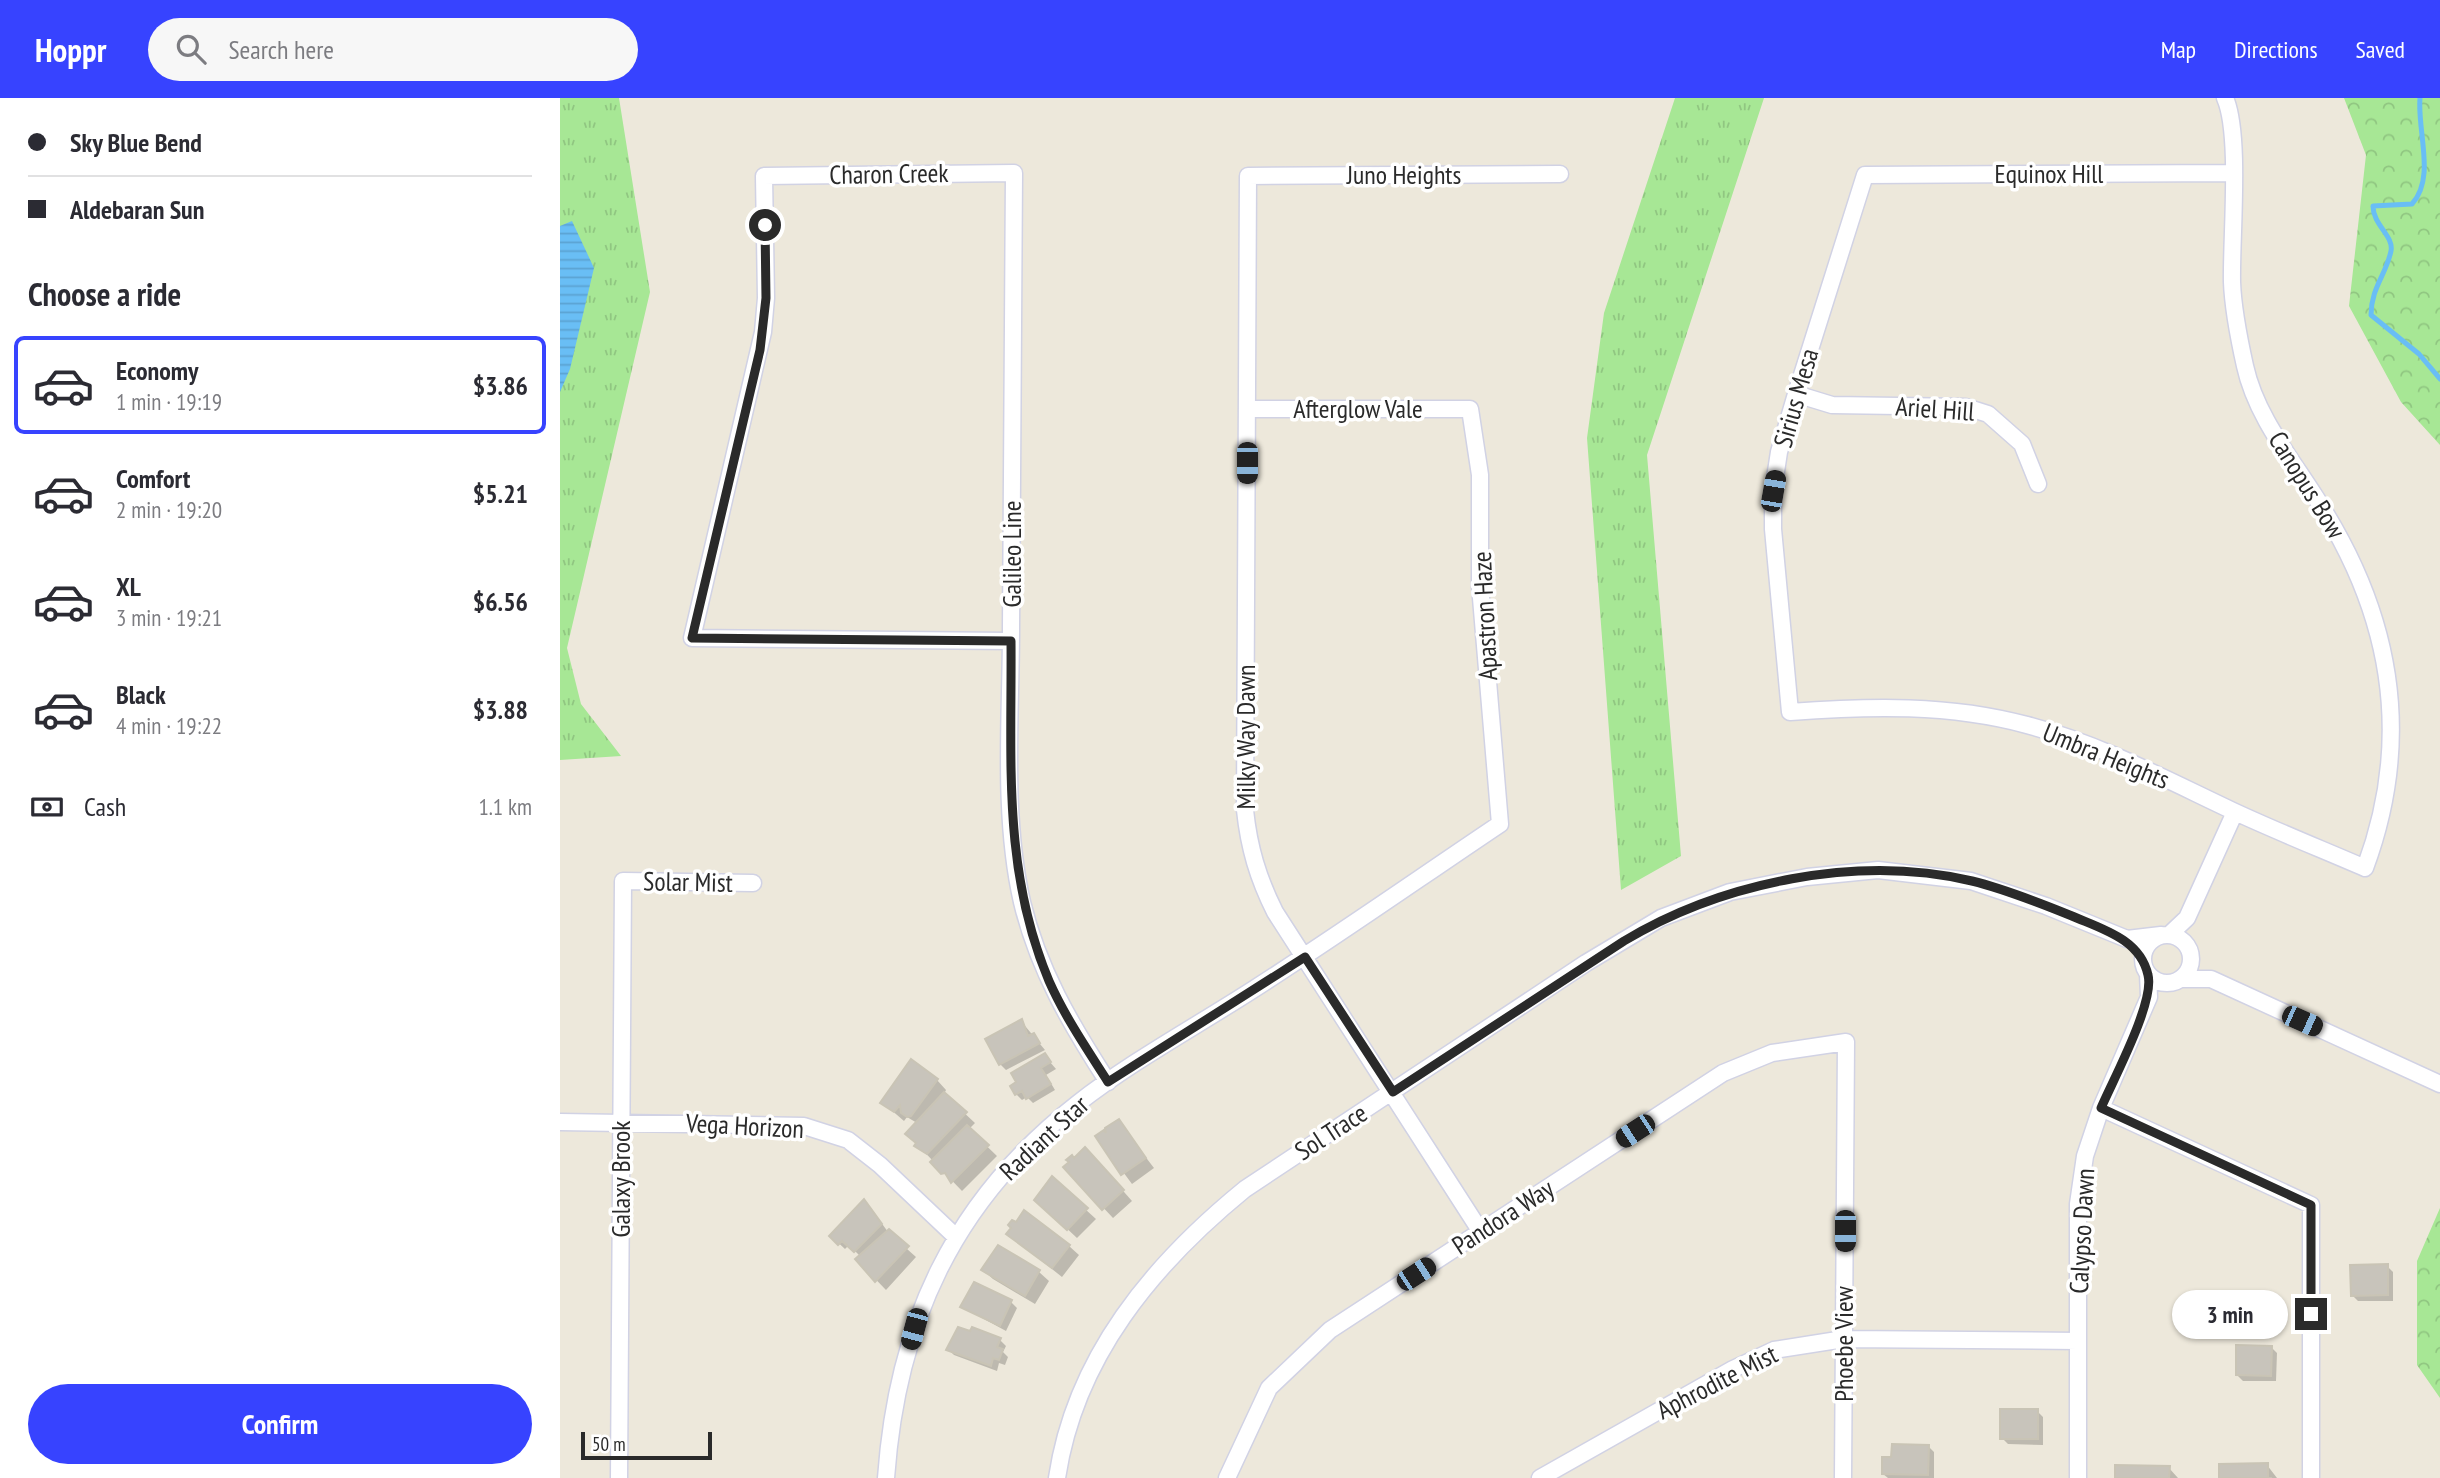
<!DOCTYPE html>
<meta charset="utf-8">
<style>
:root{--surface:#fff;--page:#f7f7f7;--text:#2b2b33;--muted:#7c7c81;--line:#e1e1e2;--accent:#3743ff}
body{margin:0;font-family:"PT Sans Narrow",sans-serif;background:var(--page);color:var(--text);height:100vh;display:flex;flex-direction:column;font-size:26px;white-space:nowrap}
*{box-sizing:border-box;margin:0}
p{font-size:23px;color:var(--muted)}
.icon{flex:none;width:38px;height:38px;fill:none;stroke:currentColor;stroke-width:2;stroke-linecap:round;stroke-linejoin:round}
.map{position:relative;flex:1;overflow:hidden}
.drawer{display:flex;flex-direction:column;background:var(--surface);width:560px}
.drawer>*{flex:none}
.hud{display:grid;align-content:center;height:154px;padding:0 28px;background:var(--surface)}
.scale{position:absolute;left:21px;bottom:18px;width:131px;box-sizing:border-box;padding-left:7px;border:4px solid #2a2a2a;border-top:0;font-size:19px;line-height:24px;white-space:nowrap;color:#2a2a2a;-webkit-text-stroke:5px #fff;paint-order:stroke}
.end{position:absolute;width:32px;height:32px;margin:-16px;border:9px solid #2a2a2a;background:#fff;box-shadow:0 0 0 4px #fff}
.from{border-radius:50%}
.bubble{position:absolute;height:49px;border-radius:24px;background:var(--surface);box-shadow:0 2px 5px #0004;font-size:23px;font-weight:700;line-height:49px;text-align:center}
.car{position:absolute;width:21px;height:42px;margin:-21px -10px;border-radius:9px;box-shadow:0 0 5px 2px #0007;background:linear-gradient(#222 24%,#8ab4d8 0 40%,#222 0 76%,#8ab4d8 0 86%,#222 0)}
.hud b{display:flex;align-items:center;gap:24px;height:66px;font-size:26px}
.hud b+b{border-top:2px solid var(--line)}
.hud i{width:18px;height:18px;background:var(--text)}
ul{padding:0;list-style:none}
li{display:flex;align-items:center;gap:21px;height:98px;margin:0 14px 10px;padding:0 14px;border:4px solid transparent;border-radius:10px}
li div{flex:1}
li b{display:block;font-size:26px}
li em{font-style:normal;font-weight:700}
li.selected{border-color:var(--accent)}
li>.icon{width:63px;height:63px;stroke-width:1.5}
h2{padding:0 28px;font-size:32px;line-height:84px}
.pay{display:flex;align-items:center;gap:18px;height:77px;padding:0 28px;font-size:26px}
.pay p{margin-inline-start:auto}
.primary-button{display:flex;gap:14px;margin-top:auto;padding:14px 28px}
.primary-button a{flex:1;height:80px;border-radius:42px;background:var(--accent);color:#fff;font-size:28px;font-weight:700;line-height:80px;text-align:center}
header{display:flex;align-items:center;gap:42px;box-sizing:border-box;height:98px;padding:0 35px;background:var(--accent);color:#fff}
header strong{font-size:33px}
nav{display:flex;gap:38px;margin-inline-start:auto;font-size:24px}
.search{width:490px;height:63px;background:var(--page);display:flex;align-items:center;gap:18px;box-sizing:border-box;padding:0 24px;border-radius:38px;color:var(--muted);font-size:26px}
main{display:flex;flex:1;min-height:0}
.map>svg:first-child{display:block}
.grass{fill:url(#grass-tufts)}
.forest{fill:url(#forest-crowns)}
.water{fill:url(#water-rules)}
.shadow{fill:#0003}
.lines{fill:none;stroke-linecap:round;stroke-linejoin:round}
.stream{stroke:#69bef5;stroke-width:5}
.building{fill:#c8c4bb;stroke:#c9c4b5;stroke-width:2}
.street-casing{stroke:#d1d2e4;stroke-width:19}
.street{stroke:#fff;stroke-width:16}
.route{stroke:#2a2a2a;stroke-width:9}
.labels{text-anchor:middle;stroke-width:7;stroke-linejoin:round;paint-order:stroke}
.street-label{font-size:26px;fill:#2a2a2a;stroke:#fff}
</style>
<header>
<strong>Hoppr</strong>
<div class="search"><svg class="icon" aria-label="search" viewBox="0 0 24 24"><circle cx="10" cy="10" r="6"/><path d="M15 15l6 6"/></svg>Search here</div>
<nav><a>Map</a><a>Directions</a><a>Saved</a></nav>
</header>
<main>
<section class="drawer">
<div class="hud">
<b><i class="from"></i>Sky Blue Bend</b>
<b><i></i>Aldebaran Sun</b>
</div>
<h2>Choose a ride</h2>
<ul>
<li class="selected"><svg class="icon" aria-label="car" viewBox="0 0 24 24"><path d="M5 17H2v-5l4-1 3-4h7l3 4 3 1v5h-3M9 17h6M6 11h13"/><circle cx="7" cy="17" r="2"/><circle cx="17" cy="17" r="2"/></svg><div><b>Economy</b><p>1 min · 19:19</p></div><em>$3.86</em></li>
<li><svg class="icon" aria-label="car" viewBox="0 0 24 24"><path d="M5 17H2v-5l4-1 3-4h7l3 4 3 1v5h-3M9 17h6M6 11h13"/><circle cx="7" cy="17" r="2"/><circle cx="17" cy="17" r="2"/></svg><div><b>Comfort</b><p>2 min · 19:20</p></div><em>$5.21</em></li>
<li><svg class="icon" aria-label="car" viewBox="0 0 24 24"><path d="M5 17H2v-5l4-1 3-4h7l3 4 3 1v5h-3M9 17h6M6 11h13"/><circle cx="7" cy="17" r="2"/><circle cx="17" cy="17" r="2"/></svg><div><b>XL</b><p>3 min · 19:21</p></div><em>$6.56</em></li>
<li><svg class="icon" aria-label="car" viewBox="0 0 24 24"><path d="M5 17H2v-5l4-1 3-4h7l3 4 3 1v5h-3M9 17h6M6 11h13"/><circle cx="7" cy="17" r="2"/><circle cx="17" cy="17" r="2"/></svg><div><b>Black</b><p>4 min · 19:22</p></div><em>$3.88</em></li>
</ul>
<div class="pay"><svg class="icon" aria-label="cash" viewBox="0 0 24 24"><path d="M3 7h18v10H3z"/><circle cx="12" cy="12" r="2"/></svg>Cash<p>1.1 km</p></div>
<div class="primary-button"><a>Confirm</a></div>
</section>
<div class="map">
<svg width="1880" height="1380" viewBox="0 0 1880 1380">
<defs>
<pattern id="grass-tufts" width="24" height="20" patternUnits="userSpaceOnUse" patternTransform="scale(1.75)"><rect width="24" height="20" fill="#a7e795"/><path d="M3 7l-1-3M5 7V3M7 7l1-3M15 17l-1-3M17 17v-4M19 17l1-3" fill="none" stroke="#90c681"/></pattern>
<pattern id="forest-crowns" width="20" height="18" patternUnits="userSpaceOnUse" patternTransform="scale(1.75)"><rect width="20" height="18" fill="#a7e795"/><path d="M2 6a3 3 0 1 1 6 0M12 15a3 3 0 1 1 6 0" fill="none" stroke="#90c681"/></pattern>
<pattern id="water-rules" width="6" height="5" patternUnits="userSpaceOnUse" patternTransform="scale(1.75)"><rect width="6" height="5" fill="#69bef5"/><path d="M0 2.5h6" fill="none" stroke="#5ba3d2"/></pattern>
</defs>
<rect width="100%" height="100%" fill="#ede8db"/>
<path class="grass" d="M 0,0 L 59,0 L 90,194 L 7,550 L 21,606 L 61,658 L 0,662 Z
M 1115,0 L 1204,0 L 1087,357 L 1121,758 L 1061,792 L 1027,340 L 1044,215 Z"/>
<path class="forest" d="M 1784,0 L 1880,0 L 1880,347 L 1841,304 L 1789,208 L 1806,57 Z
M 1880,1110 L 1880,1300 L 1857,1267 L 1857,1163 Z"/>
<path class="water" d="M 12,123 L 34,170 L 10,271 L 0,294 L 0,128 Z"/>
<path class="shadow" d="M 461,923 L 485,952 L 446,972 L 440,966 Z
M 484,957 L 496,971 L 486,977 L 495,992 L 473,1005 L 467,999 L 462,1002 L 456,996 Z
M 377,982 L 386,992 L 384,996 L 415,1025 L 409,1031 L 437,1058 L 402,1093 L 347,1036 L 357,1025 L 347,1019 L 344,1023 L 322,1004 Z
M 558,1023 L 594,1070 L 572,1086 L 537,1039 L 550,1041 Z
M 535,1061 L 572,1103 L 553,1120 L 506,1070 L 515,1062 Z
M 492,1081 L 536,1121 L 517,1140 L 486,1111 Z
M 310,1109 L 328,1134 L 356,1159 L 326,1192 L 297,1162 L 301,1159 L 289,1147 L 285,1151 L 271,1138 Z
M 448,1136 L 509,1148 L 519,1157 L 502,1179 Z
M 439,1149 L 479,1174 L 489,1183 L 475,1206 L 433,1181 L 423,1172 Z
M 1827,1168 L 1833,1174 L 1833,1203 L 1798,1203 L 1792,1197 Z
M 451,1204 L 457,1210 L 446,1233 L 402,1209 Z
M 411,1235 L 440,1242 L 446,1248 L 443,1254 L 448,1259 L 445,1267 L 439,1265 L 437,1273 L 394,1257 L 388,1251 Z
M 1711,1249 L 1717,1255 L 1716,1283 L 1683,1283 L 1677,1277 Z
M 1477,1313 L 1483,1319 L 1483,1347 L 1448,1346 L 1442,1340 Z
M 1368,1348 L 1374,1354 L 1374,1380 L 1328,1380 L 1323,1376 L 1333,1361 Z
M 1707,1367 L 1717,1380 L 1661,1380 Z
M 1609,1370 L 1618,1380 L 1557,1380 Z"/>
<g class="lines">
<path class="stream" d="M 1860,0 C 1857,33 1876,80 1852,106 L 1813,108 C 1813,127 1834,138 1831,153 C 1826,177 1811,190 1811,217 L 1859,256 L 1880,281"/>
</g>
<path class="building" d="M 462,921 L 468,938 L 474,935 L 480,945 L 439,967 L 425,941 Z
M 485,955 L 491,964 L 481,970 L 491,986 L 466,1001 L 462,993 L 455,997 L 450,988 L 456,984 L 451,975 Z
M 351,961 L 378,981 L 351,1018 L 347,1019 L 341,1015 L 340,1007 L 334,1014 L 320,1005 Z
M 384,994 L 407,1014 L 367,1056 L 354,1048 L 356,1045 L 345,1036 Z
M 559,1021 L 586,1060 L 561,1077 L 535,1038 L 544,1032 L 546,1035 L 545,1030 Z
M 407,1027 L 429,1047 L 391,1085 L 385,1075 L 381,1076 L 370,1064 Z
M 525,1049 L 564,1092 L 542,1112 L 503,1069 L 509,1064 L 506,1062 L 512,1057 L 514,1060 Z
M 492,1078 L 528,1110 L 507,1132 L 474,1102 Z
M 304,1101 L 322,1126 L 294,1154 L 282,1143 L 278,1147 L 269,1138 Z
M 464,1112 L 510,1147 L 492,1170 L 446,1136 L 451,1130 L 448,1127 L 452,1122 L 456,1124 Z
M 329,1131 L 349,1148 L 315,1184 L 295,1161 Z
M 438,1147 L 480,1172 L 465,1198 L 421,1172 Z
M 1828,1166 L 1828,1197 L 1791,1198 L 1790,1167 Z
M 414,1184 L 452,1202 L 440,1228 L 400,1209 Z
M 398,1229 L 410,1233 L 412,1229 L 441,1240 L 437,1249 L 443,1251 L 439,1262 L 433,1260 L 431,1268 L 386,1252 Z
M 1676,1247 L 1712,1248 L 1711,1278 L 1676,1277 Z
M 1440,1311 L 1478,1311 L 1478,1341 L 1440,1341 Z
M 1332,1346 L 1369,1347 L 1368,1377 L 1322,1376 L 1322,1359 L 1331,1359 Z
M 1708,1365 L 1708,1380 L 1712,1380 L 1659,1380 L 1659,1366 Z
M 1555,1367 L 1610,1368 L 1609,1380 L 1555,1380 Z"/>
<g class="lines">
<g class="street-casing">
<path id="street" d="M 1665,0 C 1681,36 1671,140 1672,184 C 1673,212 1679,241 1685,268 C 1697,323 1738,368 1766,416 C 1834,528 1851,646 1805,770 C 1761,751 1716,733 1673,713 C 1605,681 1540,646 1467,627 C 1389,606 1310,608 1230,614 L 1213,431 L 1213,393 L 1219,354 L 1236,296 L 1305,77 L 1672,75
M 1236,296 L 1272,307 L 1406,309 L 1428,316 L 1462,346 L 1478,386
M 451,543 L 132,540 L 203,234 L 206,200 L 204,78 L 454,75 C 453,226 452,378 451,530 C 451,618 442,717 462,804 C 478,871 511,927 548,984
M1583 861a24 24 0 1 1 48 0a24 24 0 1 1-48 0Z
M 1609,837 L 1627,820 L 1675,714
M 1621,881 L 1651,881 L 1880,986
M 1541,1010 L 1751,1107 L 1751,1380
M 0,1024 L 244,1028 L 288,1042 L 320,1067 L 395,1138
M 921,1134 L 715,814 C 698,780 689,750 685,712 L 688,78 L 1000,76
M 59,1380 L 63,783 L 193,785
M 326,1380 C 337,1226 393,1103 517,1006 C 572,963 635,929 694,891 C 777,838 858,781 940,726 L 920,488 L 920,377 L 910,311 L 687,311
M 497,1380 C 515,1259 593,1166 685,1091 L 1026,865 L 1101,820 L 1170,794 L 1247,779 L 1318,772 L 1411,783 L 1486,808 L 1567,841 L 1601,837
M 667,1380 L 709,1290 L 770,1232 L 1163,975 L 1212,955 L 1286,944 L 1283,1380
M 980,1380 L 1173,1271 L 1214,1252 L 1284,1241 L 1518,1243
M 1518,1380 L 1518,1106 L 1525,1058 L 1541,1010 L 1589,899 L 1588,876"/>
</g>
<use href="#street" class="street"/>
</g>
<g class="lines">
<path class="route" d="M 205,127 L 206,200 L 200,252 L 132,540 L 451,543 C 452,661 442,772 489,883 C 505,919 527,951 548,984 L 745,859 L 833,994 L 1064,843 C 1162,784 1298,756 1412,783 C 1445,791 1480,805 1512,818 C 1542,831 1580,841 1588,877 C 1595,904 1553,982 1541,1010 L 1751,1107 L 1751,1216"/>
</g>
<g class="labels">
<g class="street-label">
<text transform="translate(329 76) rotate(-1)" y="9">Charon Creek</text>
<text x="1489" y="85">Equinox Hill</text>
<text x="844" y="86">Juno Heights</text>
<text transform="translate(1236 300) rotate(-74)" y="9">Sirius Mesa</text>
<text x="798" y="320">Afterglow Vale</text>
<text transform="translate(1375 311) rotate(4)" y="9">Ariel Hill</text>
<text transform="translate(1747 387) rotate(58)" y="9">Canopus Bow</text>
<text transform="translate(452 456) rotate(-90)" y="9">Galileo Line</text>
<text transform="translate(925 518) rotate(-93)" y="9">Apastron Haze</text>
<text transform="translate(686 639) rotate(-90)" y="9">Milky Way Dawn</text>
<text transform="translate(1546 658) rotate(22)" y="9">Umbra Heights</text>
<text transform="translate(128 784) rotate(1)" y="9">Solar Mist</text>
<text transform="translate(185 1028) rotate(3)" y="9">Vega Horizon</text>
<text transform="translate(771 1034) rotate(-33)" y="9">Sol Trace</text>
<text transform="translate(484 1040) rotate(-43)" y="9">Radiant Star</text>
<text transform="translate(61 1081) rotate(-90)" y="9">Galaxy Brook</text>
<text transform="translate(943 1119) rotate(-33)" y="9">Pandora Way</text>
<text transform="translate(1522 1133) rotate(-87)" y="9">Calypso Dawn</text>
<text transform="translate(1284 1246) rotate(-90)" y="9">Phoebe View</text>
<text transform="translate(1157 1284) rotate(-27)" y="9">Aphrodite Mist</text>
</g>
</g>
</svg>
<div class="scale">50 m</div>
<i class="end from" style="left:205px;top:127px"></i>
<i class="end" style="left:1751px;top:1216px"></i>
<div class="bubble" style="left:1612px;top:1192px;width:116px">3 min</div>
<i class="car" style="left:687px;top:365px;rotate:180deg"></i>
<i class="car" style="left:1213px;top:393px;rotate:10deg"></i>
<i class="car" style="left:1742px;top:923px;rotate:114deg"></i>
<i class="car" style="left:1075px;top:1033px;rotate:237deg"></i>
<i class="car" style="left:1285px;top:1133px;rotate:180deg"></i>
<i class="car" style="left:856px;top:1176px;rotate:57deg"></i>
<i class="car" style="left:354px;top:1231px;rotate:195deg"></i>
</div>
</main>
